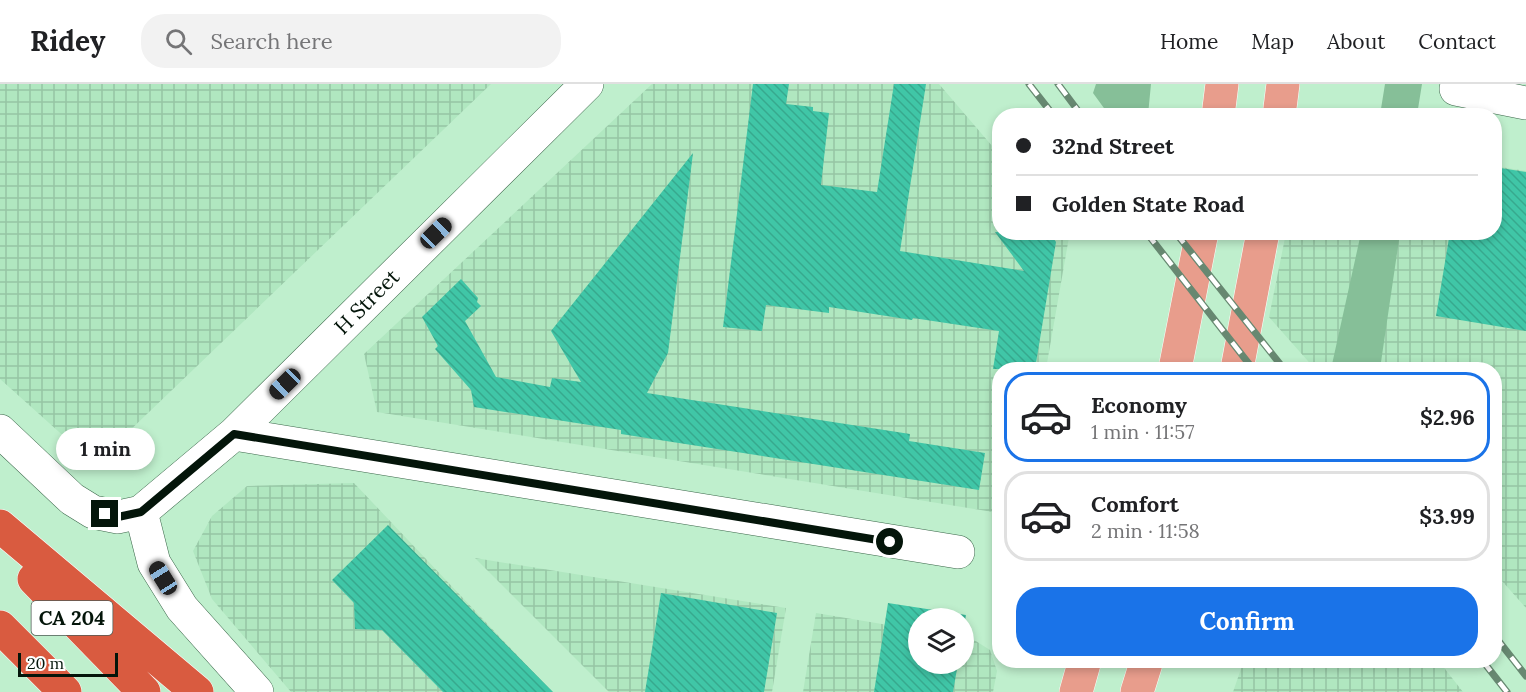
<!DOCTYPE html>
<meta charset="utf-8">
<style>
:root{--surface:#fff;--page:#f2f2f2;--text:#202124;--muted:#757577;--line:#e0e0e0;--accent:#1a73e8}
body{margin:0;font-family:Lora,serif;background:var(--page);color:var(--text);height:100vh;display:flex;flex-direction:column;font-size:22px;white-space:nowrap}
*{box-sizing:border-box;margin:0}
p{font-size:20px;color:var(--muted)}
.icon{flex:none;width:33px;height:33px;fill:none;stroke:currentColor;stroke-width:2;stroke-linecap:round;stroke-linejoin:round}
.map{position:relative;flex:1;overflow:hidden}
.side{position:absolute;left:992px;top:278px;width:510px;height:306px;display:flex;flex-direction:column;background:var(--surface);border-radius:24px;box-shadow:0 3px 9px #0003}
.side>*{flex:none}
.guide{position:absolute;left:992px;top:24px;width:510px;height:132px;border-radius:24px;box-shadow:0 3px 9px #0003;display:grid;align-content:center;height:132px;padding:0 24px;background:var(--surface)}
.fabs{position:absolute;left:908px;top:524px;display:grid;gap:12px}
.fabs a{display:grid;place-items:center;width:66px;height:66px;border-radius:50%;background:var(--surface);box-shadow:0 3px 9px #0003;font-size:30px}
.scale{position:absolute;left:18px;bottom:15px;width:100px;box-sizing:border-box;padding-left:6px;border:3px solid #04150a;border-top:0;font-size:16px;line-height:21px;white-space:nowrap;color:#04150a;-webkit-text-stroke:4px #fff;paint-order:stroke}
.end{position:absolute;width:27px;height:27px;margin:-14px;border:8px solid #04150a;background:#fff;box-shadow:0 0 0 3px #fff}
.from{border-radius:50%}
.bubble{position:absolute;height:42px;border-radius:21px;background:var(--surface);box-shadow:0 3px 9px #0003;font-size:20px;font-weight:700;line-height:42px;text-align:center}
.car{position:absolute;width:18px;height:36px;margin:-18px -9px;border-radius:8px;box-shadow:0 0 4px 2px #0007;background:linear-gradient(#222 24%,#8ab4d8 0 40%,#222 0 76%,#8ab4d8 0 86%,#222 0)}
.guide b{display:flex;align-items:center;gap:21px;height:57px;font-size:22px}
.guide b+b{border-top:2px solid var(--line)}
.guide i{width:15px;height:15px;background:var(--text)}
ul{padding:10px 0 0;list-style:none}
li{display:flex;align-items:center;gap:18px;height:90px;margin:0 12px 9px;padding:0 12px;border:3px solid var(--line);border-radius:24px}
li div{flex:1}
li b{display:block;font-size:22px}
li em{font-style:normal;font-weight:700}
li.active{border-color:var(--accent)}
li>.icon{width:54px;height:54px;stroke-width:1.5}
.button{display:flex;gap:12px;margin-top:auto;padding:12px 24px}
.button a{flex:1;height:69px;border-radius:24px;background:var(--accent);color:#fff;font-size:24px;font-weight:700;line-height:69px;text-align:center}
header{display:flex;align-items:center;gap:36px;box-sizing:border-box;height:84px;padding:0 30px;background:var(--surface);border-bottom:2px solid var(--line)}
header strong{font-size:28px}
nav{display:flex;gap:33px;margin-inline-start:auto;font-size:21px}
.search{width:420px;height:54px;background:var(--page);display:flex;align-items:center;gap:15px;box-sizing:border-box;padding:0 21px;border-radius:24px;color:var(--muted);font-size:22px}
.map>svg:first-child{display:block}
.industrial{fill:url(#industrial-grid)}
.grass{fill:#86bf98}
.building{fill:url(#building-back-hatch)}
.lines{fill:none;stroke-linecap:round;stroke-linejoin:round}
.minor-casing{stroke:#3a6649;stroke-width:34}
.major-casing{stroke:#fff;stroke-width:34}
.highway-casing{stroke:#fff;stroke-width:34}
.minor{stroke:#fff;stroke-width:33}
.major{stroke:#e89d8c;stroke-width:33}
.highway{stroke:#d95b40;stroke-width:33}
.rail-casing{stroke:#678871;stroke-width:7}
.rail{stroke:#fff;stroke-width:4.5;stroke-dasharray:14;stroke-linecap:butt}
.route{stroke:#04150a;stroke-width:8}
.labels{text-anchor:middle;stroke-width:4.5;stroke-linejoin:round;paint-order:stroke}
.shield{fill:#fff;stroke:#4f5b54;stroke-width:1.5}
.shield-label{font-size:20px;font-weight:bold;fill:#04150a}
.street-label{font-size:21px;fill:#04150a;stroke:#fff}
</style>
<header>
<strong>Ridey</strong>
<div class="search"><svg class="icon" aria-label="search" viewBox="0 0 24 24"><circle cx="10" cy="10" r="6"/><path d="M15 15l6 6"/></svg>Search here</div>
<nav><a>Home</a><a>Map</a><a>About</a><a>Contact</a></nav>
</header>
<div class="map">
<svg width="1526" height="608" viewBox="0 0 1526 608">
<defs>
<pattern id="industrial-grid" width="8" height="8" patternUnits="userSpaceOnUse" patternTransform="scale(1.5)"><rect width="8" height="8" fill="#b0e7c0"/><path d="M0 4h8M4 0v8" fill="none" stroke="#96c5a4"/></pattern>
<pattern id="building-back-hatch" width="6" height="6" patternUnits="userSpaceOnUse" patternTransform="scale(1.5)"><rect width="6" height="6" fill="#40c6a7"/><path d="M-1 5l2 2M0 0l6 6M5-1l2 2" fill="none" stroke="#37a98e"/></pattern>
</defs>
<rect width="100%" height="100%" fill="#bfefcd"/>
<path class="industrial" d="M 0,0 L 491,0 L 123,353 L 107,362 L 86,363 L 68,356 L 0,295 Z
M 652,0 L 939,0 L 999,70 L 999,148 L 1065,149 L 1069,153 L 1046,285 L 999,285 L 999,429 L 377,328 L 364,270 Z
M 1494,82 L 1526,87 L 1526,524 L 1494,488 L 1494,285 L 1315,285 L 1269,233 L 1286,149 L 1494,148 Z
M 354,399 L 552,608 L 291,608 L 212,515 L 193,467 L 212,432 L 247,402 Z
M 475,474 L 786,524 L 772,608 L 609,608 Z
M 816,529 L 918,546 L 918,579 L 963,579 L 963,553 L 971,554 L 990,566 L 997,587 L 993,608 L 803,608 Z
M 1244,576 L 1438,576 L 1463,608 L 1233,608 Z"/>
<path class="grass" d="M 1096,0 L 1151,0 L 1148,31 L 1109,31 L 1093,9 Z
M 1385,0 L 1422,0 L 1417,31 L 1380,31 Z
M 1361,149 L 1400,149 L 1380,285 L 1331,285 Z"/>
<path class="building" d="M 753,0 L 789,0 L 786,20 L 813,23 L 813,27 L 829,29 L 821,101 L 877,108 L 894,0 L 926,0 L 900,167 L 1024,187 L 995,148 L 1049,148 L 1056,158 L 1035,285 L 993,285 L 999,247 L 913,234 L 912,236 L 829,223 L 829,229 L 766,221 L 762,247 L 723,243 Z
M 693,69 L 668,269 L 647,309 L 910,350 L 909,357 L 985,369 L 979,406 L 621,350 L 621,346 L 474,323 L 471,306 L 435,265 L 438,262 L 422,233 L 461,195 L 478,214 L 477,218 L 481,222 L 465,237 L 496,293 L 550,303 L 552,294 L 581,298 L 551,247 Z
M 1494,83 L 1526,88 L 1526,247 L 1436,232 L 1450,148 L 1494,148 Z
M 388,441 L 553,608 L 443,608 L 382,546 L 355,545 L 354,519 L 332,496 Z
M 661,509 L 777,529 L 764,608 L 645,608 Z
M 888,519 L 966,531 L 963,547 L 963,534 L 918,534 L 918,579 L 958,579 L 953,608 L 874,608 Z"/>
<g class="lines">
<g class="minor-casing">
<path id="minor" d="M 1456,5 L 1526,19
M 0,347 L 72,415 L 93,428 L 118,433 L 141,428 L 234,350 L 587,0
M 234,350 L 958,468
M 141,428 L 154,479 L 182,524 L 257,608"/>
</g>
<g class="major-casing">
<path id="major" d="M 1218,32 L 1222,0
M 1279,32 L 1283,0
M 1175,285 L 1202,148
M 1237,285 L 1263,148
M 1076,608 L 1085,576
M 1137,608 L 1147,576"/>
</g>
<g class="highway-casing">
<path id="highway" d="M 0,442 L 197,608
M 34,495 L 144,608
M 0,543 L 65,608"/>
</g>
<use href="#minor" class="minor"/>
<use href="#major" class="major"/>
<use href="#highway" class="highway"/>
<g class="rail-casing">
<path id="rail" d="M 1029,0 L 1054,32
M 1058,0 L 1082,32
M 1146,148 L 1253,285
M 1175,148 L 1284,285
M 1494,551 L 1526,592
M 1482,576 L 1507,608"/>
</g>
<use href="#rail" class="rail"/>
</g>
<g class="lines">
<path class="route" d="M 105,430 L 118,433 L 141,428 L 234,350 L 890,458"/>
</g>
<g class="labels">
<rect class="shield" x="31.5" y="517" width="81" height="34" rx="4.5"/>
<g class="shield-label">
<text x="72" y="541">CA 204</text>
</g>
<g class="street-label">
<text transform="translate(367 218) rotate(-45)" y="7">H Street</text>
</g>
</g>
</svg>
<div class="fabs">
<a><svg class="icon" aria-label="layers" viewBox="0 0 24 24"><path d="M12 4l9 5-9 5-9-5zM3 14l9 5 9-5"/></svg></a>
</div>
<div class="scale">20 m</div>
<i class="end from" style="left:890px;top:458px"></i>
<i class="end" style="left:105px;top:430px"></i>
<div class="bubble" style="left:56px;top:344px;width:99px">1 min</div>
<i class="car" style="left:436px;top:149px;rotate:46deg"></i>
<i class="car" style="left:285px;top:300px;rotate:226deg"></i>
<i class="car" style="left:163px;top:494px;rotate:328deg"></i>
<div class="guide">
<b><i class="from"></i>32nd Street</b>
<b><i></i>Golden State Road</b>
</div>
<section class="side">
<ul>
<li class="active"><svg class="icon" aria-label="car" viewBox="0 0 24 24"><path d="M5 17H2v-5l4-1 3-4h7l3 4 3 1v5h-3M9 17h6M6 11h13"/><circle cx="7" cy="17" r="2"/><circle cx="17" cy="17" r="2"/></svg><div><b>Economy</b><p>1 min · 11:57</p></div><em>$2.96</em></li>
<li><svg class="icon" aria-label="car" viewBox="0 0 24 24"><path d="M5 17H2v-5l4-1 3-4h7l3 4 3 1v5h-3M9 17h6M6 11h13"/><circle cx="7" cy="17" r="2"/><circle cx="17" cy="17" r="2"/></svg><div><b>Comfort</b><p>2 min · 11:58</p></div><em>$3.99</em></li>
</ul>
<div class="button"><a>Confirm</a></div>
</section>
</div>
